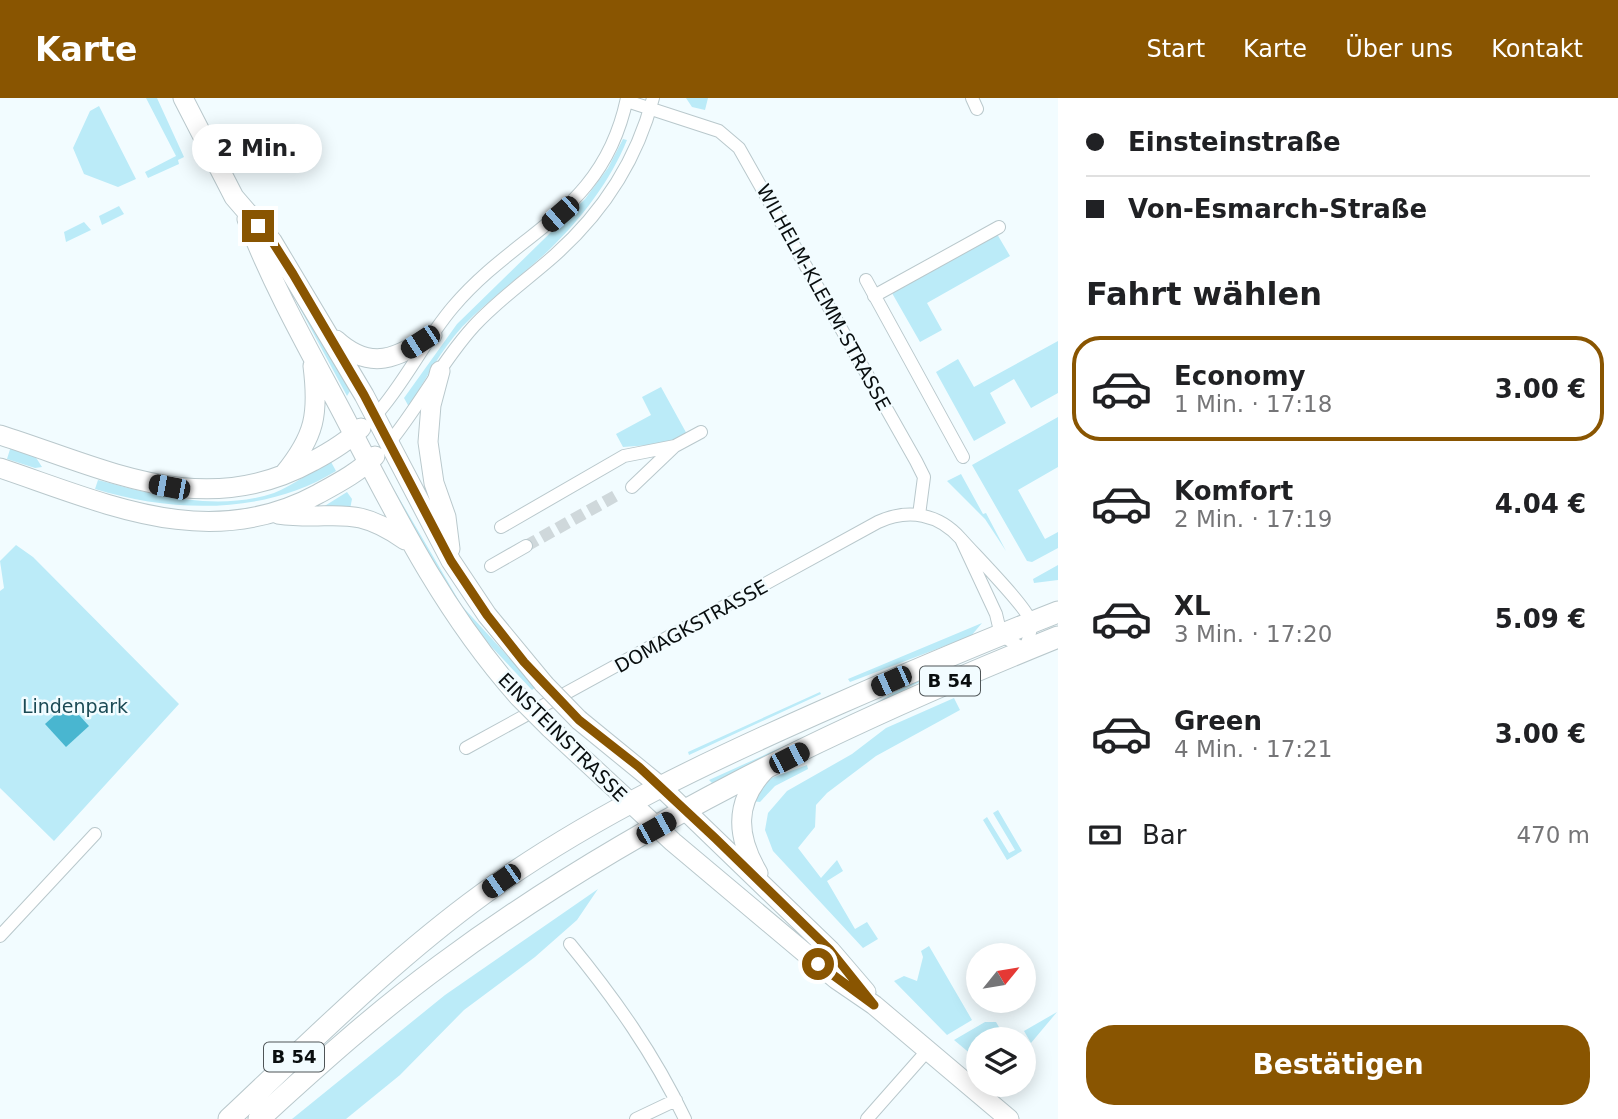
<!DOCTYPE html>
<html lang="de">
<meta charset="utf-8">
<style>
:root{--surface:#fff;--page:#f6f6f6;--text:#202124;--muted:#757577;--line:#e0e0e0;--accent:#895501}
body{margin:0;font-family:"DejaVu Sans",sans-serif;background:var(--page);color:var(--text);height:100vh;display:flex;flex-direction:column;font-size:26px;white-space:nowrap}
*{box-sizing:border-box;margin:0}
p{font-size:23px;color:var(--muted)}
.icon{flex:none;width:38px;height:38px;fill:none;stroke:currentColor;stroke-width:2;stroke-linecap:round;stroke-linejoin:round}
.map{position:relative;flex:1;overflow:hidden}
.panel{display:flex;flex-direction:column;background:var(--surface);width:560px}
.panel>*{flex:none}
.top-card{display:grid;align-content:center;height:154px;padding:0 28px;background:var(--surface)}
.needle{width:46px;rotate:60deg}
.fabs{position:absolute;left:966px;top:845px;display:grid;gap:14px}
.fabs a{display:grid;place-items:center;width:70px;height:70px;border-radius:50%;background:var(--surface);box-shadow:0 4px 18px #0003;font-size:35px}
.end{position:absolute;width:32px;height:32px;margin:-16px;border:9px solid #895501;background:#fff;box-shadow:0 0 0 4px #fff}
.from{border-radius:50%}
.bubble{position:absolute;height:49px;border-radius:24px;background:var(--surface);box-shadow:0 4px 18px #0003;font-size:23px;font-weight:800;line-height:49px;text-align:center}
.car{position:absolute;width:21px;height:42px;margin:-21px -10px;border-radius:9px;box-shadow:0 0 5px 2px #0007;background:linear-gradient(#222 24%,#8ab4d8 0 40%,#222 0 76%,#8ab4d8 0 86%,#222 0)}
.top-card b{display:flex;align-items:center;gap:24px;height:66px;font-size:26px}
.top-card b+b{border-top:2px solid var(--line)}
.top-card i{width:18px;height:18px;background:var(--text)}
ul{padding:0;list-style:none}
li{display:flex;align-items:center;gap:21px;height:105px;margin:0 14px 10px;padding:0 14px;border:4px solid transparent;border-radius:28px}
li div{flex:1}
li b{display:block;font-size:26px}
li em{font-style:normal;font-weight:800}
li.selected{border-color:var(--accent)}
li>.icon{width:63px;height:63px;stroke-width:1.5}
h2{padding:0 28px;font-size:32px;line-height:84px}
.pay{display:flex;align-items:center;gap:18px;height:77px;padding:0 28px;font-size:26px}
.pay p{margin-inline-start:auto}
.primary-button{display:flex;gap:14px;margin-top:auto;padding:14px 28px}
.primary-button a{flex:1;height:80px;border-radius:28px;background:var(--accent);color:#fff;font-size:28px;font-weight:800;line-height:80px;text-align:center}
header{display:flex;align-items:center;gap:42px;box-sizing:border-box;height:98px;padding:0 35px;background:var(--accent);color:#fff}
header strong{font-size:33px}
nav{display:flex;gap:38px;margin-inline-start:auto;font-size:24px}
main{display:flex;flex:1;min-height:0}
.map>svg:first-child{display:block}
.green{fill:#bbebf8}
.water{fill:#49b6d0}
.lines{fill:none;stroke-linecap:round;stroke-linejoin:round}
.street-tunnel{stroke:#cfd8db;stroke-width:12;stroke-dasharray:12 6;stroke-linecap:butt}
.street-casing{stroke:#b9c8cc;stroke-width:14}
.secondary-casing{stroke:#b9c8cc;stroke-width:21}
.primary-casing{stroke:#b9c8cc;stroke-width:23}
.street{stroke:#fff;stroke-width:12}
.secondary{stroke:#fff;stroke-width:19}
.primary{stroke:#fff;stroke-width:21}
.secondary-bridge-casing{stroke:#b9c8cc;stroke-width:21;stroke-linecap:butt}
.secondary-bridge{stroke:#fff;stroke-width:19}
.route{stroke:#895501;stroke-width:9}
.labels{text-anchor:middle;stroke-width:5;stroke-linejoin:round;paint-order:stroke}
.shield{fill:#f2fcff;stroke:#4f5557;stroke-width:2}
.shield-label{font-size:18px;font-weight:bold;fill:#090e0f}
.street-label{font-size:19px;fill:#090e0f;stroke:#f2fcff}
.park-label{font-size:19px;fill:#1b4a55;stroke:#f2fcff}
</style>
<header>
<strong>Karte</strong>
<nav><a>Start</a><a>Karte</a><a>Über uns</a><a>Kontakt</a></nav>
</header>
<main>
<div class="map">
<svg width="1058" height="1021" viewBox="0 0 1058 1021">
<rect width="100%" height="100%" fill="#f2fcff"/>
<path class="green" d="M 146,0 L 157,0 L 184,59 L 178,62 L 179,66 L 148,80 L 145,74 L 176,58 Z
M 686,0 L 708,0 L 705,12 L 692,9 Z
M 99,8 L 136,81 L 118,89 L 84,76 L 73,50 L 90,13 Z
M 623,41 L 627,42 C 611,82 581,121 550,151 C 522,178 490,200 462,229 C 441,252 425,282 409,309 L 404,300 L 457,226 L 585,101 L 608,70 Z
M 119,108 L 124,116 L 102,127 L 99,118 Z
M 84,124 L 91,132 L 66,144 L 64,134 Z
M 997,136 L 1010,158 L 927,205 L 942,232 L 920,244 L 892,195 Z
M 289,189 L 352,290 L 347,298 L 289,190 Z
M 1058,243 L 1058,295 L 1031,310 L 1014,281 L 990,295 L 1006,325 L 974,343 L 936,274 L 958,261 L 974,289 Z
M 661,289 L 688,338 L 677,345 L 623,349 L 616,336 L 651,317 L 642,299 Z
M 1058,319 L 1058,369 L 1018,392 L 1045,441 L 1058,434 L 1058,450 L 1032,464 L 1027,463 L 972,367 Z
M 11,348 L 35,358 L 42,369 L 35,370 L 7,361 Z
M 330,362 L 336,373 C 265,417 173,415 95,391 L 98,382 C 154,397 216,414 274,395 C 294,387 311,373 330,362 Z
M 961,376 L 983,416 L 986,415 L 1006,453 L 985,421 L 947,383 Z
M 392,388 L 462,508 L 536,589 L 532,592 L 470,526 L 389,391 Z
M 347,394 L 352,401 L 350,411 L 323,409 Z
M 16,447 L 33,459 L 179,606 L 54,743 L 0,690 L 0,493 L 4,490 L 0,463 Z
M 1058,467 L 1058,482 L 1034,485 L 1033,481 Z
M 982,525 L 971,538 L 850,584 L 848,581 Z
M 981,556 L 909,589 L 875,611 L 717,690 L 709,682 L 864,612 L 908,586 Z
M 820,594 L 821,596 L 689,657 L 688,654 Z
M 954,600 L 960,612 L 876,658 L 827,695 L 816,707 L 815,729 L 798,750 L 821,780 L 837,762 L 843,773 L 827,783 L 855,831 L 867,824 L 878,841 L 863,850 L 773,753 L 765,732 L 768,715 L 787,693 L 852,656 L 886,630 Z
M 807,667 L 808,671 L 775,688 L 760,704 L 752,703 L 769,681 Z
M 998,712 L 1022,753 L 1007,762 L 983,722 L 987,719 L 1009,755 L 1015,752 L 993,715 Z
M 598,791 L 577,822 L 535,859 L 464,912 L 400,977 L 346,1021 L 292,1021 L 445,897 Z
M 929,848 L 972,922 L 947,937 L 894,883 L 904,878 L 917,883 L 923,859 L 921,853 Z
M 1057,914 L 1031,945 L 1024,933 Z
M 985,924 L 996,924 L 1006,941 L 978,942 L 978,962 L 954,942 Z"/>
<path class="water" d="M 68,605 L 89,628 L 66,649 L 45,626 Z"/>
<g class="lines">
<path class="street-tunnel" d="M 526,448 L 617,397"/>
<g class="street-casing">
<path id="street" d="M 972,0 L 977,11
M 627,3 L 719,33 L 739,50 L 916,363 L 924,379 L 919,417
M 866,182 L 963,359
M 874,198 L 999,129
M 375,318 C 405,285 424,243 453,209 C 518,132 603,115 627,0
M 389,345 C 420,307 442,263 474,228 C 499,201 528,181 555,157 C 603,114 637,62 653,0
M 632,389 L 675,348 L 701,334
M 501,429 L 624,358 L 675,348
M 491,468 L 526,448
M 466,650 L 878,424 C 909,410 939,416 961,441 C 974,456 1030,512 1031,525 C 1032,533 1027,544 1025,552 L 1001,537 L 996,516 L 961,441
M 0,838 L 95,736
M 570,846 C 615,901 654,956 685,1021
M 636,1021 L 676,1002
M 867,1021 L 927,953"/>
</g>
<g class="secondary-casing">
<path id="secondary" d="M 183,0 L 234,99 L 272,143 L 364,297 L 451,463 L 487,517 L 544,586
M 247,121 C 273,189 309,252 343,316 C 395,416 443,514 519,599
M 336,242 C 371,274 397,260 432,237
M 440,273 L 431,307 L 428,344 L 434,385 L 446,419 L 450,451
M 0,337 C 107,371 204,424 313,363 C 330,354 347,344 361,330
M 0,370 C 107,406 209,455 318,396 C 338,385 359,374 375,358
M 284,376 C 315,338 319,316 313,268
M 278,416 C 335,424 351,404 405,442
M 579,622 L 661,689 L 830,852 L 866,894
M 550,630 L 673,744 L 836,881 L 874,907 L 1009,1021
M 758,775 C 736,738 734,704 765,672"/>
</g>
<g class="primary-casing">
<path id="primary" d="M 229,1021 C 312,943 391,863 483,796 C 592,717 715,660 838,606 C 911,574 984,543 1058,514
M 259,1021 C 318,967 377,914 441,867 C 628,728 843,626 1058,539"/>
</g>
<use href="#street" class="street"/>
<use href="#secondary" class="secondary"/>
<use href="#primary" class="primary"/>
<g class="secondary-bridge-casing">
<path id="secondary-bridge" d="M 544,586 L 579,622
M 519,599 L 550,630"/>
</g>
<use href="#secondary-bridge" class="secondary-bridge"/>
</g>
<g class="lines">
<path class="route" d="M 258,128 L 272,143 L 293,176 L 364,297 L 451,463 L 487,517 L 524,564 L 579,622 L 639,669 L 715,740 L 830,852 L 874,907 L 818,866"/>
</g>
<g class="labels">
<g class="shield">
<rect x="920" y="568.5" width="60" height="29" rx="5"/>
<rect x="264" y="944.5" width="60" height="29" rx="5"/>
</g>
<g class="shield-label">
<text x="950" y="589">B 54</text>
<text x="294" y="965">B 54</text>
</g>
<g class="street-label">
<text transform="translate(824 199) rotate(61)" y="7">WILHELM-KLEMM-STRASSE</text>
<text transform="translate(691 528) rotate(-29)" y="7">DOMAGKSTRASSE</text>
<text transform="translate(563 639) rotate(45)" y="7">EINSTEINSTRASSE</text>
</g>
<g class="park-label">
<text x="75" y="615">Lindenpark</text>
</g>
</g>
</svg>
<div class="fabs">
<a><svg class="needle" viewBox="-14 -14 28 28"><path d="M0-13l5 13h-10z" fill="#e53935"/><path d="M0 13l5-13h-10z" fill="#757577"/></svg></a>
<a><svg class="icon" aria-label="layers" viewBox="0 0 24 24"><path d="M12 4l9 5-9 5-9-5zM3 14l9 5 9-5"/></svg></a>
</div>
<i class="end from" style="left:818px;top:866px"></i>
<i class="end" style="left:258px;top:128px"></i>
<div class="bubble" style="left:192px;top:26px;width:130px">2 Min.</div>
<i class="car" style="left:560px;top:116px;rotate:229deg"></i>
<i class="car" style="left:420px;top:244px;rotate:237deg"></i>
<i class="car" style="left:169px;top:389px;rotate:281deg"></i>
<i class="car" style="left:891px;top:583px;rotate:246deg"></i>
<i class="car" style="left:789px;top:660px;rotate:63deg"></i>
<i class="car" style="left:656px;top:730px;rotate:61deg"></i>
<i class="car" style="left:501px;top:783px;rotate:235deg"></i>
</div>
<section class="panel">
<div class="top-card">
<b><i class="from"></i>Einsteinstraße</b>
<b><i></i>Von-Esmarch-Straße</b>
</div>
<h2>Fahrt wählen</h2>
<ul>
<li class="selected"><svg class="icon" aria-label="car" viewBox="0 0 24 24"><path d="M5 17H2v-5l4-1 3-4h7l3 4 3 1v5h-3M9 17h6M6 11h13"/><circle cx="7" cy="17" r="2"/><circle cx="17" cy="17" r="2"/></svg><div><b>Economy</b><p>1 Min. · 17:18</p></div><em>3.00 €</em></li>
<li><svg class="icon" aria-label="car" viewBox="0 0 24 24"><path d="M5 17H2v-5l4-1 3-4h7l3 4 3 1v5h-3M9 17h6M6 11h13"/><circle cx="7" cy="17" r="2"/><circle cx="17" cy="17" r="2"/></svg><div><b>Komfort</b><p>2 Min. · 17:19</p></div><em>4.04 €</em></li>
<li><svg class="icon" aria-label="car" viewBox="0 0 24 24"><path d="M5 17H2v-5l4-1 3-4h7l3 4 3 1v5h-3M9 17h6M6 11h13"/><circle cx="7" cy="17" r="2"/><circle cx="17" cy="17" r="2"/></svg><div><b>XL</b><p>3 Min. · 17:20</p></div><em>5.09 €</em></li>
<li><svg class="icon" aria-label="car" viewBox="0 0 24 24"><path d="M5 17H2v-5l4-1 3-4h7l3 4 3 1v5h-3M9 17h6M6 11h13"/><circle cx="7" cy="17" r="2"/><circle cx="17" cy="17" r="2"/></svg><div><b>Green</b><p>4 Min. · 17:21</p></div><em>3.00 €</em></li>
</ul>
<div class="pay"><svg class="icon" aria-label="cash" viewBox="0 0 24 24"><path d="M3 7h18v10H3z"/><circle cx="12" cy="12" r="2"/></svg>Bar<p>470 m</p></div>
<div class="primary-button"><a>Bestätigen</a></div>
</section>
</main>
